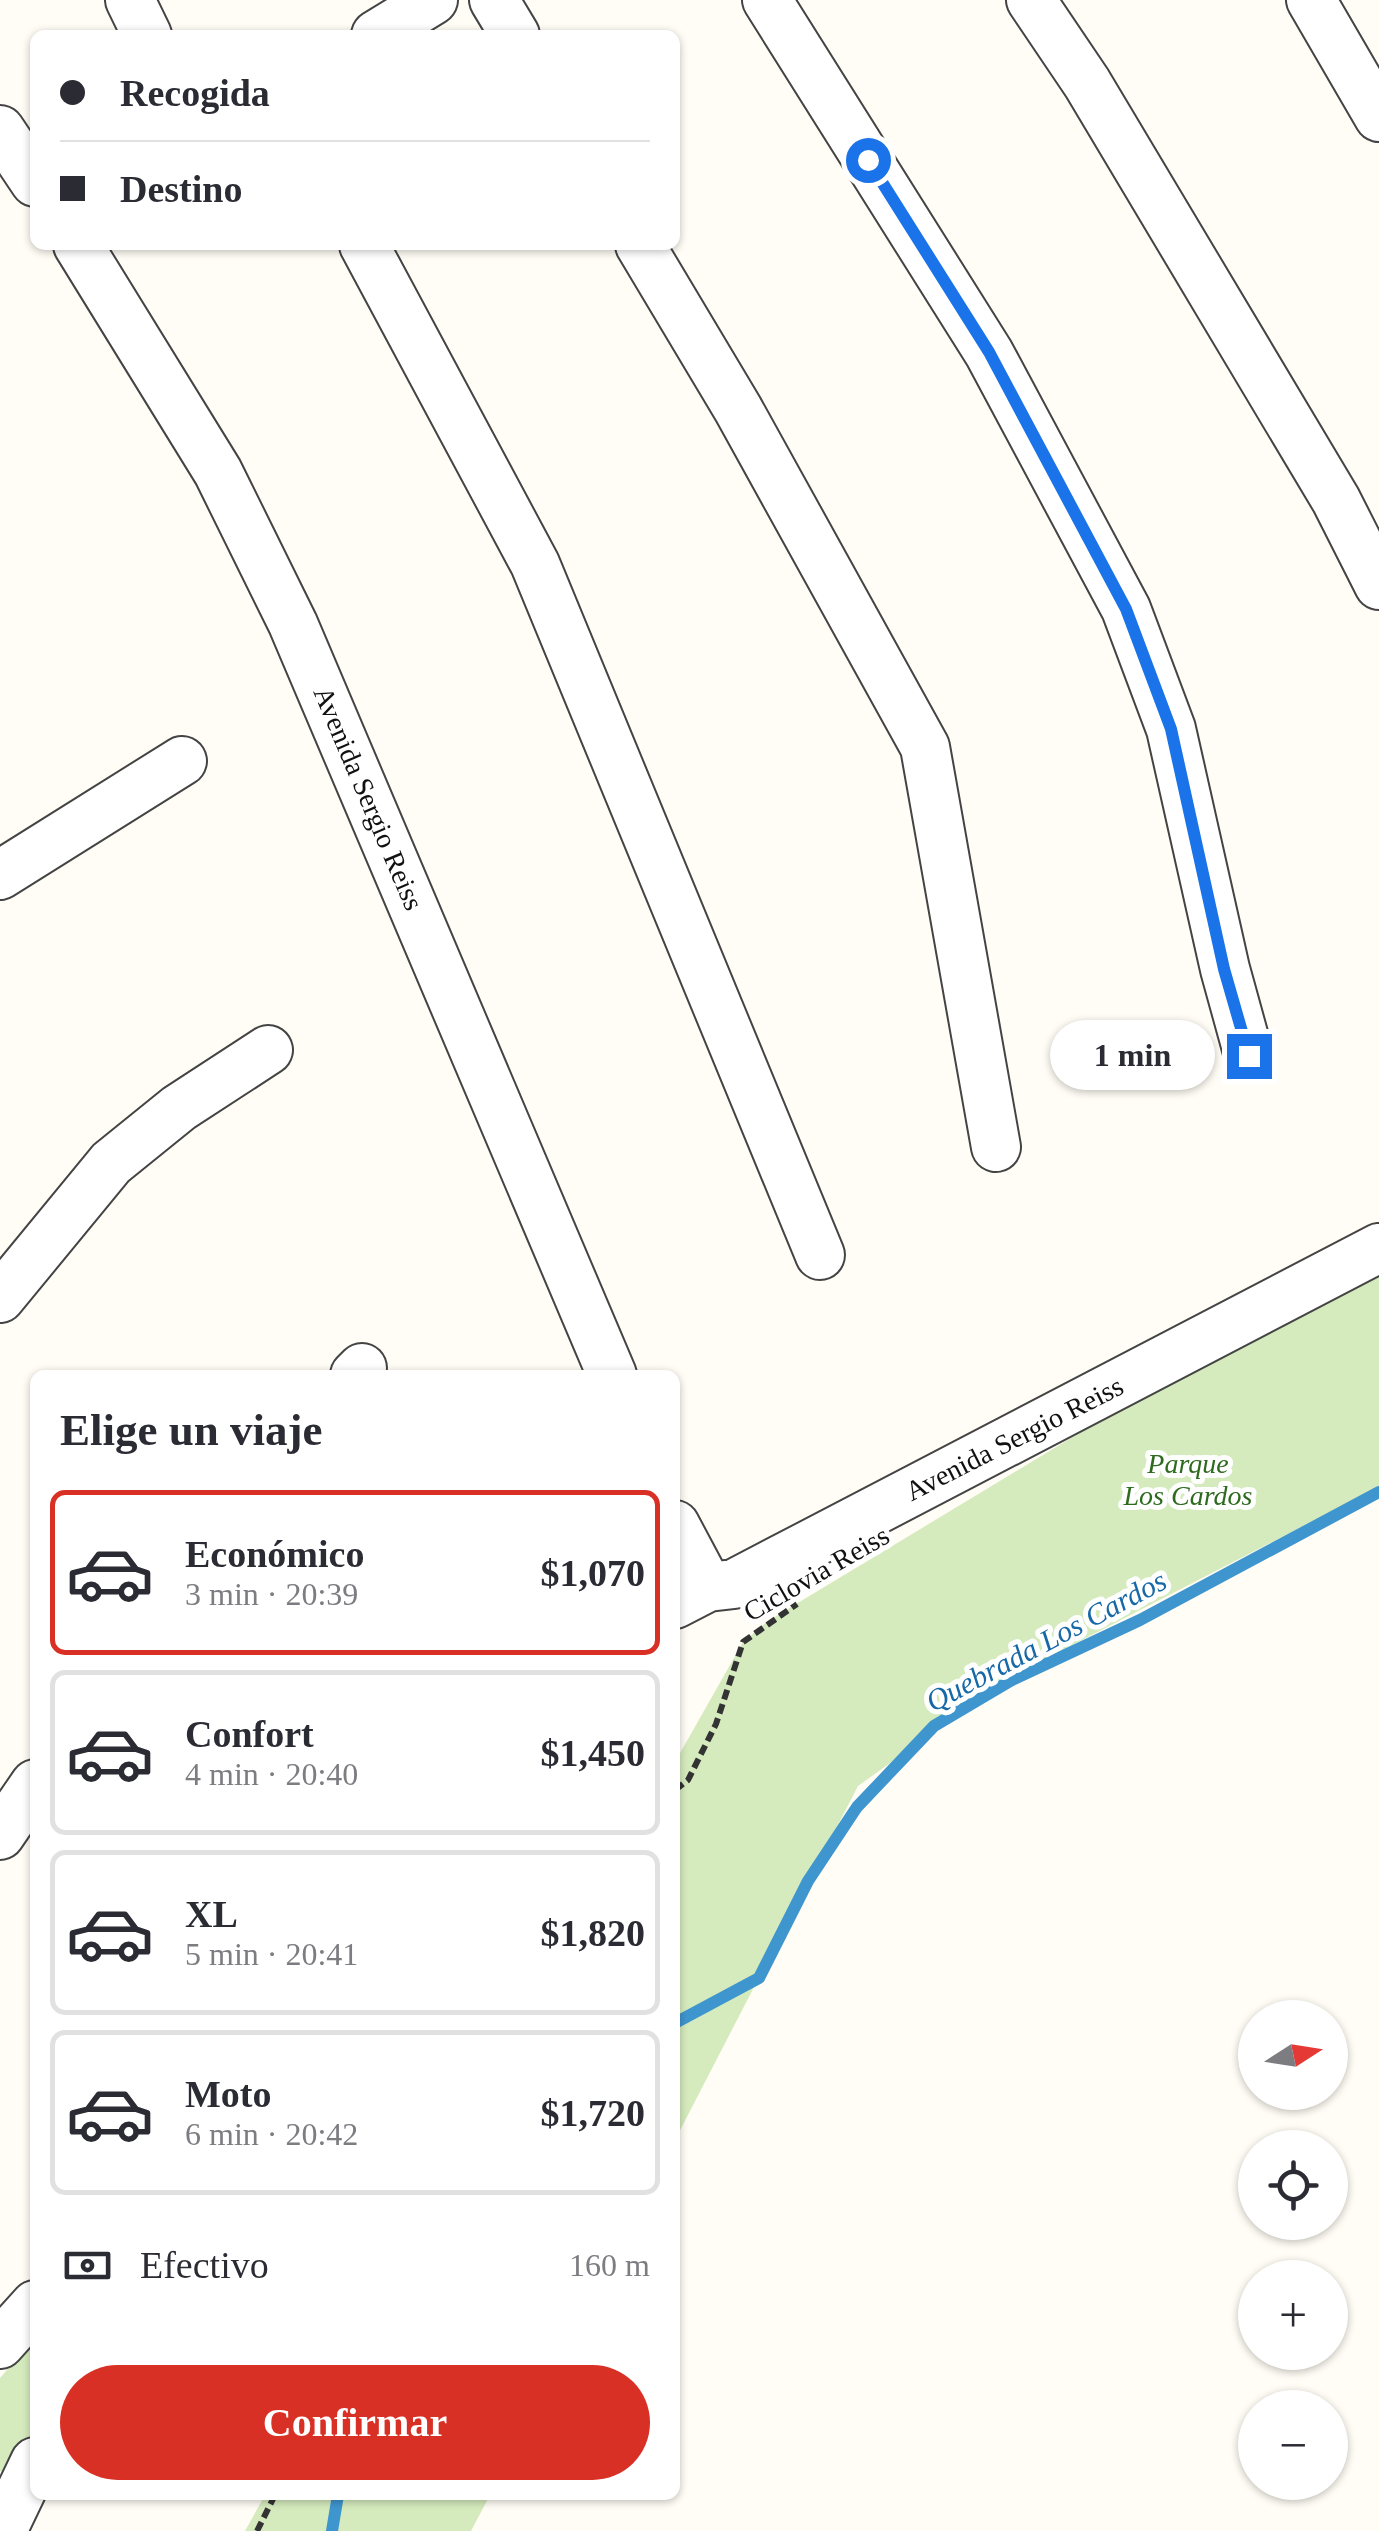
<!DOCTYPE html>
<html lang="es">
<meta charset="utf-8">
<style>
:root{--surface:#fff;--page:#f2f2f3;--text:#2b2b33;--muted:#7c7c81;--line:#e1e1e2;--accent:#d93025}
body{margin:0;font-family:Georgia,serif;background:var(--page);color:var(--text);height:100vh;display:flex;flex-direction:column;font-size:38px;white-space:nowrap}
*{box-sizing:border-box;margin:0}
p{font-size:32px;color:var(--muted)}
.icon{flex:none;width:55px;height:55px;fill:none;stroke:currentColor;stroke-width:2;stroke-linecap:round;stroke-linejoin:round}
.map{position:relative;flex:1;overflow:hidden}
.sheet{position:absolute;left:30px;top:1370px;width:650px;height:1130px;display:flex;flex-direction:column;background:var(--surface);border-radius:15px;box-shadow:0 2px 8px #0004}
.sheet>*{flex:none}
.guide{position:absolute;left:30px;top:30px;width:650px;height:220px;border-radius:15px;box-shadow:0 2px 8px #0004;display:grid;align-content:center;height:220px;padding:0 30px;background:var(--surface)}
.needle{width:65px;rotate:78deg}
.buttons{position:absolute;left:1238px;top:2000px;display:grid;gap:20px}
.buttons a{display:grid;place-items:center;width:110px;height:110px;border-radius:50%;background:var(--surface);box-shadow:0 2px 8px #0004;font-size:50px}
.end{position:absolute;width:45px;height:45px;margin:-22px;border:12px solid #1a73e8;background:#fff;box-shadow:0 0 0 5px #fff}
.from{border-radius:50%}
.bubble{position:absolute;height:70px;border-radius:35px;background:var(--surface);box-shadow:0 2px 8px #0004;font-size:32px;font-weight:700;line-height:70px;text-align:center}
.guide b{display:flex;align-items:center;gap:35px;height:95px;font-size:38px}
.guide b+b{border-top:2px solid var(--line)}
.guide i{width:25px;height:25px;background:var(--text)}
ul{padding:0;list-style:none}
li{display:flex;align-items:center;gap:30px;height:165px;margin:0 20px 15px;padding:0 10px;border:5px solid var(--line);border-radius:15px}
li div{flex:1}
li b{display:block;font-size:38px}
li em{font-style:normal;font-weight:700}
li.selected{border-color:var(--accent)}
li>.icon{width:90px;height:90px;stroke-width:1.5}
h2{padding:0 30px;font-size:45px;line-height:120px}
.pay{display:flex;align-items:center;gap:25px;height:110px;padding:0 30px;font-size:38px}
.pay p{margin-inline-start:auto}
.button{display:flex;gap:20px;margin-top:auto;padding:20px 30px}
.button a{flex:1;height:115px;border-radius:60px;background:var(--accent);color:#fff;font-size:40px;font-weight:700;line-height:115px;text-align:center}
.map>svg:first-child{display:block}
.green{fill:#d5ebbd}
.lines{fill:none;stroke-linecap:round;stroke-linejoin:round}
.stream{stroke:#3f96cf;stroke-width:12}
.minor-casing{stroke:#444;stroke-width:52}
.path{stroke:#333;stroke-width:6;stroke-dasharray:10 5;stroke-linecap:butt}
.minor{stroke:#fff;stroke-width:48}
.route{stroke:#1a73e8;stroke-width:12}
.labels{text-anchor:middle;stroke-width:10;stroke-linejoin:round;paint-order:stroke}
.street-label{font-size:28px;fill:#111;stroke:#fff}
.park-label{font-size:28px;font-style:italic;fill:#2f6b1f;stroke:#fff}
.water-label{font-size:30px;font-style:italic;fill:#1768a6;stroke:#fff}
</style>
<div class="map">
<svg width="1379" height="2531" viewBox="0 0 1379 2531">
<rect width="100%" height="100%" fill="#fffdf5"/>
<path class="green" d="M 1379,1275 L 1379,1487 L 1012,1676 L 858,1786 L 675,2140 L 675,1762 L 743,1642 L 768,1621 L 1144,1394 Z
M 35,2338 L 35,2439 L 22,2468 L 7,2474 L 0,2471 L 0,2378 Z
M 265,2495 L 490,2495 L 471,2531 L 245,2531 Z"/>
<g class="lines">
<path class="stream" d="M 675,2023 L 759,1978 L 808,1881 L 857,1807 L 934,1726 L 1010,1681 L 1140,1620 L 1379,1492
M 332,2531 L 338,2495"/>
<g class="minor-casing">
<path id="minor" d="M 130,0 L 147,35
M 494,0 L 515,35
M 767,0 L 989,353 L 1126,609 L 1171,729 L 1225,969 L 1249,1056
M 1031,0 L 1087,83 L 1336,500 L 1379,585
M 1311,0 L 1379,117
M 376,35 L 433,0
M 0,130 L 35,182
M 78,245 L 218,472 L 293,624 L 612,1375
M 364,245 L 535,564 L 820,1255
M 640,245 L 738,409 L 925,747 L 996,1147
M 0,875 L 182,761
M 0,1298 L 111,1163 L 179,1108 L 268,1050
M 355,1375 L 362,1368
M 675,1525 L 708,1587
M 675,1604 L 708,1587 L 734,1584 L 1379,1248
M 0,1835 L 35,1784
M 0,2344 L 35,2305
M 2,2531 L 35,2462"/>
</g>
<path class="path" d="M 675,1790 L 688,1780 L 716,1724 L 743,1642 L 797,1604
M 257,2531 L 275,2495"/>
<use href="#minor" class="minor"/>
</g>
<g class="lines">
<path class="route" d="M 868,160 L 989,352 L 1126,609 L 1171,729 L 1224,969 L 1249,1056"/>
</g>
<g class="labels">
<g class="street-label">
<text transform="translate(369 798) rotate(67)" y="10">Avenida Sergio Reiss</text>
<text transform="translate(1014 1438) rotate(-27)" y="10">Avenida Sergio Reiss</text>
<text transform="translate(816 1573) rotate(-30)" y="10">Ciclovia Reiss</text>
</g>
<g class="park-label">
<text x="1188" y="1473">Parque<tspan x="1188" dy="32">Los Cardos</tspan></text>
</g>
<g class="water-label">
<text transform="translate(1046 1641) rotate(-28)" y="10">Quebrada Los Cardos</text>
</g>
</g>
</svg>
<div class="buttons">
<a><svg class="needle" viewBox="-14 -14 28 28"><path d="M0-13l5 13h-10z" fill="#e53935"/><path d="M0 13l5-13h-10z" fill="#7c7c81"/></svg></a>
<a><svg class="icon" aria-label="locate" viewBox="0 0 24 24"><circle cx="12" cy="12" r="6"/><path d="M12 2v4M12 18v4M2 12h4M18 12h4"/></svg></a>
<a>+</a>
<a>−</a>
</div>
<i class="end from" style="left:868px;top:160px"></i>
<i class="end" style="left:1249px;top:1056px"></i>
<div class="bubble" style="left:1050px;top:1020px;width:165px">1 min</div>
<div class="guide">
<b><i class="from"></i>Recogida</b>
<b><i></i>Destino</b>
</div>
<section class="sheet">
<h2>Elige un viaje</h2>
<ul>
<li class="selected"><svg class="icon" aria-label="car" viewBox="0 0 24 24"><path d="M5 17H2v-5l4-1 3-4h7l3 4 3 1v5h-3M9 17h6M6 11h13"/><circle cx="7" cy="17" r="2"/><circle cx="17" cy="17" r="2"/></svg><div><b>Económico</b><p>3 min · 20:39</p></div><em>$1,070</em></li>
<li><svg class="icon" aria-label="car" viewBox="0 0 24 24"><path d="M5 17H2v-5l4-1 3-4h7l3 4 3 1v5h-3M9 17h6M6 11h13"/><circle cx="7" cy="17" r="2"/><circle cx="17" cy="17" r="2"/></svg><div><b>Confort</b><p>4 min · 20:40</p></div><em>$1,450</em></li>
<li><svg class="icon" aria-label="car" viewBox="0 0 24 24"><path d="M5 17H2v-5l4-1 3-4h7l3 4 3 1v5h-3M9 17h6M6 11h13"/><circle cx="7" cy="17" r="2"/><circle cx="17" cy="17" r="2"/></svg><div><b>XL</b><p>5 min · 20:41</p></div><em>$1,820</em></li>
<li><svg class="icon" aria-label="car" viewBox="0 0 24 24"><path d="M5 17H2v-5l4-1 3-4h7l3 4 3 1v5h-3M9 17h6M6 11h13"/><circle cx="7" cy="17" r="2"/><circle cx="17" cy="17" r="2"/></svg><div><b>Moto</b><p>6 min · 20:42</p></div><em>$1,720</em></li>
</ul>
<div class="pay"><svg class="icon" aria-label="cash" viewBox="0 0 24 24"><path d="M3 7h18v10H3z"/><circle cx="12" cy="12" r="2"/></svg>Efectivo<p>160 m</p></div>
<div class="button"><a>Confirmar</a></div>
</section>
</div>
